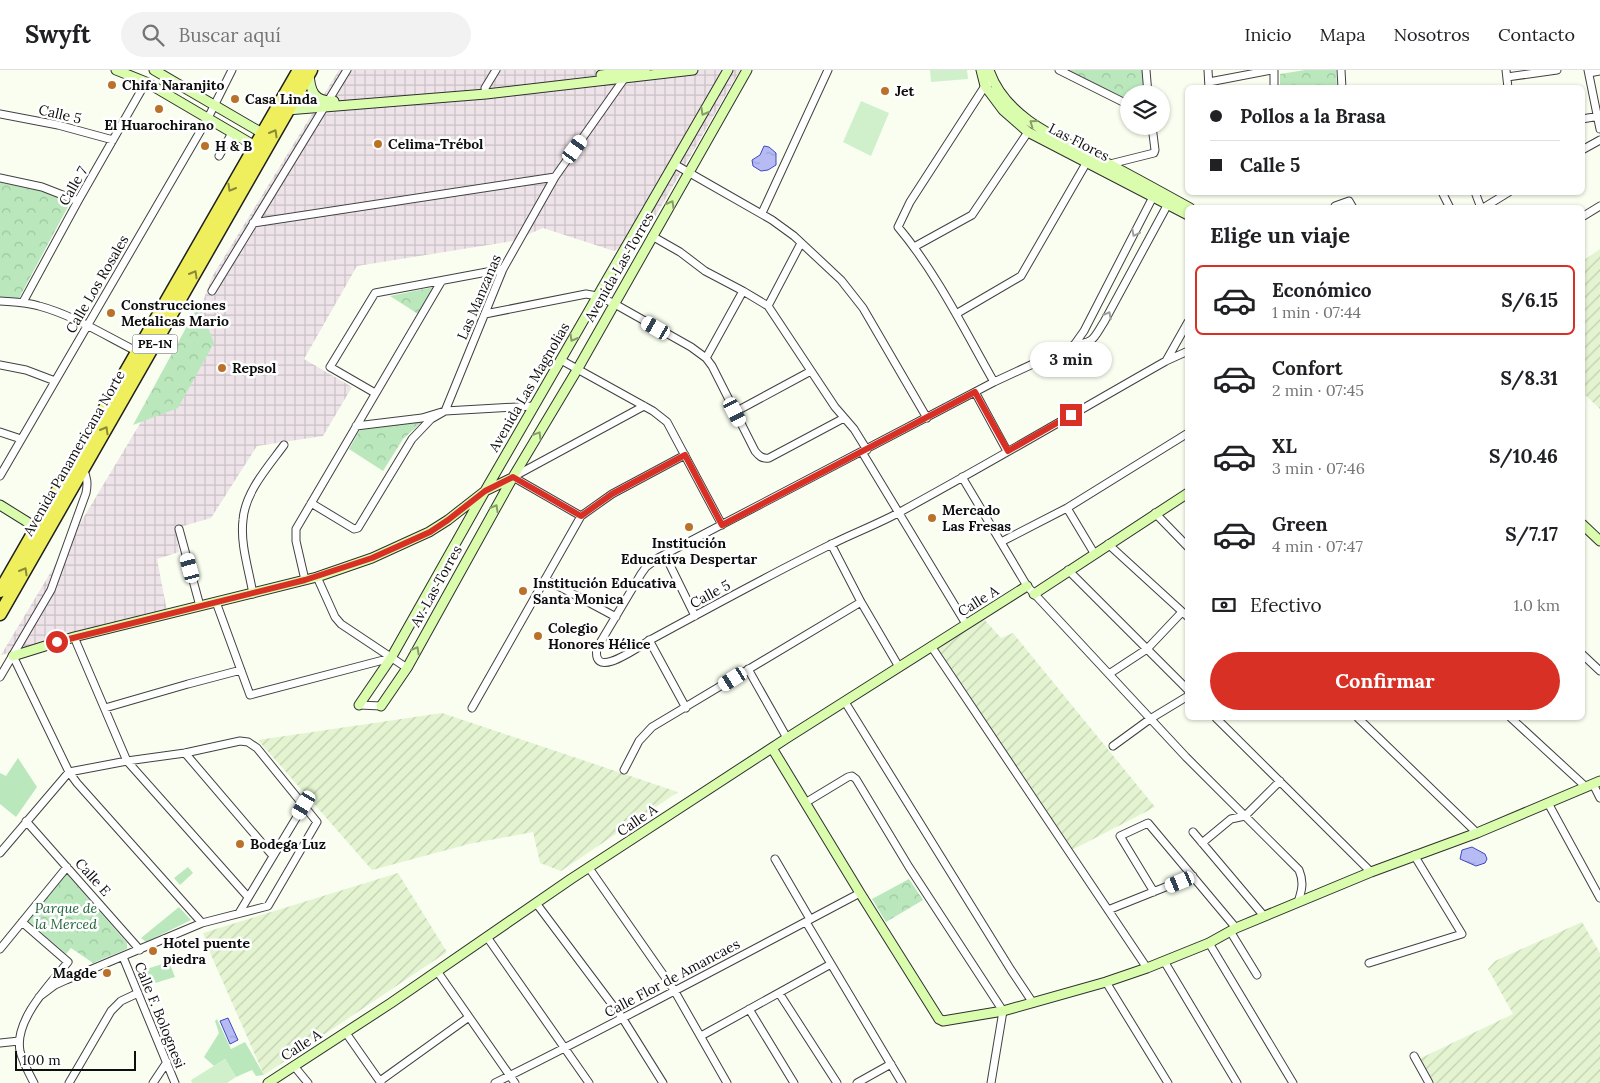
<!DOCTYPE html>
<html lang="es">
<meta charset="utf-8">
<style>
:root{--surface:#fff;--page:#f2f2f2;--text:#202124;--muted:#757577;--line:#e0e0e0;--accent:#d93025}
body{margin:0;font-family:Lora,serif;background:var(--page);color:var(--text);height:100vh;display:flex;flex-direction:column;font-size:19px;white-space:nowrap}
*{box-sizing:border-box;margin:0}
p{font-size:16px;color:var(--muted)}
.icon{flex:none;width:28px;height:28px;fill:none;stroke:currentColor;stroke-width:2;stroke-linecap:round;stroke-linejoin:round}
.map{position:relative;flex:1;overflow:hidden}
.side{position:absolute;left:1185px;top:135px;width:400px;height:515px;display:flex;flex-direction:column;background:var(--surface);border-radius:8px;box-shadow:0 1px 4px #0004}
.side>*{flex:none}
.top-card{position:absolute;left:1185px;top:15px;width:400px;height:110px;border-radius:8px;box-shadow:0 1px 4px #0004;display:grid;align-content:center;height:110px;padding:0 25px;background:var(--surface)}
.tools{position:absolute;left:1120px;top:15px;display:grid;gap:10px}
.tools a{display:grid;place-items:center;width:50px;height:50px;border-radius:50%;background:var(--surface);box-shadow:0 1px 4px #0004;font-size:25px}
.scale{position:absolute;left:15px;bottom:12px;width:121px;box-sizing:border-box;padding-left:5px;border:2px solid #0e0e0e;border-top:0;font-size:14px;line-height:18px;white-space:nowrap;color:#0e0e0e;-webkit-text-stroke:4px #fff;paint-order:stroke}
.end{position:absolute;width:22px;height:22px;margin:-11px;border:6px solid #d93025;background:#fff;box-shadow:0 0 0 2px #fff}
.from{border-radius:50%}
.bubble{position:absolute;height:35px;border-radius:18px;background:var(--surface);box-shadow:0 1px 4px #0004;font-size:16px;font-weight:700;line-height:35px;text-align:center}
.car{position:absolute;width:15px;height:30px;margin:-15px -8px;border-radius:6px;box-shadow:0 0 4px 1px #0007;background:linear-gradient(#fff 24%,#345 0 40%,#fff 0 76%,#345 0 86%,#fff 0)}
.top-card b{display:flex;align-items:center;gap:18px;height:48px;font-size:19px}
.top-card b+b{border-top:1px solid var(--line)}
.top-card i{width:12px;height:12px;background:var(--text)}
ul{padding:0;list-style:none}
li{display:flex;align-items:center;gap:15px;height:70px;margin:0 10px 8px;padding:0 15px;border:2px solid transparent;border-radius:8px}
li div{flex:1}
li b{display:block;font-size:19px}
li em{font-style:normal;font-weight:700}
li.selected{border-color:var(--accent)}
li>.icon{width:45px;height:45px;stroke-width:1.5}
h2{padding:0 25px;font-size:22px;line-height:60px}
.pay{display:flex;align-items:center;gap:12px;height:55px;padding:0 25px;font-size:19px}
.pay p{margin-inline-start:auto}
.button{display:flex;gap:10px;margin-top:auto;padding:10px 25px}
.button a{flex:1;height:58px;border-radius:30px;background:var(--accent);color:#fff;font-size:20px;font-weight:700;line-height:58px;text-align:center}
header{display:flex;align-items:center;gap:30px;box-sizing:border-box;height:70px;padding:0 25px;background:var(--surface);border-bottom:1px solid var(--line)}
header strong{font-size:24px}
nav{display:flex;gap:28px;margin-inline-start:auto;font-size:18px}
.search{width:350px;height:45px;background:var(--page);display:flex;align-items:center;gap:12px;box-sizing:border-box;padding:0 18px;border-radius:28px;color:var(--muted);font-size:19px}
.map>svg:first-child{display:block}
.industrial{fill:url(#industrial-grid)}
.farmland{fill:url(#farmland-furrows)}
.grass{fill:#bae8bc}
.park{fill:url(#park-crowns)}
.pitch{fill:#d0f0cc}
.water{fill:url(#water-ripples);stroke:#4047c9}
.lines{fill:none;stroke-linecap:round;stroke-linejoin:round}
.street-casing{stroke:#414141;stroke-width:9}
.secondary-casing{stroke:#303030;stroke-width:11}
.highway-casing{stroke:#1f1f1f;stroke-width:15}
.street{stroke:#fff;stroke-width:7}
.secondary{stroke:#dafcad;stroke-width:9}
.highway{stroke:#efef5d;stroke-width:12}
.oneway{stroke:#889d6d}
.oneway2{stroke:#8a8a39}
.oneway3{stroke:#9f9f9f}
.route{stroke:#d93025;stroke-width:6}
.poi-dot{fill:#ba722a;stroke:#fff;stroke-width:2}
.labels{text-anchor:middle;stroke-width:5;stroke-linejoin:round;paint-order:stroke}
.shield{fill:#fff;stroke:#565656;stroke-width:1}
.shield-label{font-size:12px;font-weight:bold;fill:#0e0e0e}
.poi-label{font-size:14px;font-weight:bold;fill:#0e0e0e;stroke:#fff;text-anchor:start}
.street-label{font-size:14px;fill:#0e0e0e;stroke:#fff}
.park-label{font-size:14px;font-style:italic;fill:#206437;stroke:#fff}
</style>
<header>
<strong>Swyft</strong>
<div class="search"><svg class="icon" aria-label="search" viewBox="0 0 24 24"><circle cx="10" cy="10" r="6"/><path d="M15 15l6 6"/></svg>Buscar aquí</div>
<nav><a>Inicio</a><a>Mapa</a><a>Nosotros</a><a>Contacto</a></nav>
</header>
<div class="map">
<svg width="1600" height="1013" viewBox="0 0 1600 1013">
<defs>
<pattern id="industrial-grid" width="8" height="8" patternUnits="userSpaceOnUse" patternTransform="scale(1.25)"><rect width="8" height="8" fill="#ede3e8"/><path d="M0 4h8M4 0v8" fill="none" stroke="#cac2c6"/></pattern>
<pattern id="farmland-furrows" width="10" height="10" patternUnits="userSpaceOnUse" patternTransform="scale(1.25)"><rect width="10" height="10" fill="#e4f4d1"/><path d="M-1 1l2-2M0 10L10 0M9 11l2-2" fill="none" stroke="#c2d0b2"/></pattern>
<pattern id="park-crowns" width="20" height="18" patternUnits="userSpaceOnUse" patternTransform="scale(1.25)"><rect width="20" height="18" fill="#bae8bc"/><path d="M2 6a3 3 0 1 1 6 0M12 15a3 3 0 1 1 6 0" fill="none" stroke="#9fc6a0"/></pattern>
<pattern id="water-ripples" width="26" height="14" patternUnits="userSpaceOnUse" patternTransform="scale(1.25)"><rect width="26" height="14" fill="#b6bbf4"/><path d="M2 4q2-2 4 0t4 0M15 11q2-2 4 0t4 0" fill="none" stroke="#9ba0d0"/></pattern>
</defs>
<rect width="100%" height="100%" fill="#f9fef0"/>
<path class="industrial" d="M 339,0 L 740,0 L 644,166 L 614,181 L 543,158 L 513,171 L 357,196 L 304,289 L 352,317 L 323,366 L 257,376 L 211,448 L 176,458 L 179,482 L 157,489 L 167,541 L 1,585 L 147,342 L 202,234 L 212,207 Z"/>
<path class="farmland" d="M 1600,179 L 1600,339 L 1582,322 L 1583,191 Z
M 983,548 L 1001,568 L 1013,563 L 1155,737 L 1072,780 L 936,579 Z
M 442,643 L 678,722 L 561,801 L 540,793 L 533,762 L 469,774 L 372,800 L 258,670 Z
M 398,803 L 447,882 L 264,1005 L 211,885 L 203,863 Z
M 1582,852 L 1600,883 L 1600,1013 L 1430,1013 L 1419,989 L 1513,944 L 1488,899 L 1495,891 Z"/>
<path class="grass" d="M 18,688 L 37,717 L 16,747 L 0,734 L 0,703 L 6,706 Z
M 188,797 L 193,803 L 180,815 L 174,808 Z
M 179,837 L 191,850 L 146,872 L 141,868 Z
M 169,892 L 175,907 L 145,916 L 140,901 Z
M 217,949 L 231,979 L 245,972 L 264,1005 L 256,1006 L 252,1000 L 236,1007 L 225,989 L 214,996 L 204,987 L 219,963 L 215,951 Z"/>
<path class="park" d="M 1063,0 L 1144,0 L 1145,24 L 1129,24 L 1129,33 Z
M 1305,0 L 1336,0 L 1337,17 L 1280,17 L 1280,4 Z
M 0,112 L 40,121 L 71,131 L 18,230 L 0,228 Z
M 434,217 L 418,244 L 390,226 Z
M 199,234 L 214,273 L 178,338 L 133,355 Z
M 423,351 L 403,369 L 383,401 L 349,379 L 361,358 Z
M 65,802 L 127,873 L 127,879 L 93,893 L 71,878 L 66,884 L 27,850 Z
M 909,809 L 923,830 L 886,852 L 872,829 Z"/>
<path class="pitch" d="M 930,0 L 967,0 L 968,9 L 931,12 Z
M 861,31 L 889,43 L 871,86 L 843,72 Z
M 225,989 L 236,1007 L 227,1013 L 192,1013 L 191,1010 Z"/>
<path class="water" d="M 764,76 L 769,77 L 776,83 L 776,95 L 768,100 L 761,101 L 753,96 L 752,90 L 760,85 Z
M 1472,777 L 1485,784 L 1487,789 L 1485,793 L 1476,796 L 1460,789 L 1462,780 Z
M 228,948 L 238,970 L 230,974 L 220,951 Z"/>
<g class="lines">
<g class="street-casing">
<path id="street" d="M 1059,0 L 1129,35
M 1146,0 L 1148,24
M 1208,0 L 1209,18
M 1274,0 L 1274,18
M 1341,0 L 1342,18
M 1506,0 L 1508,18
M 1588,0 L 1600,59
M 1589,3 L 1600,1
M 1507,7 L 1557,0
M 992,10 L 985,16 L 910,132 L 898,157 C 936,202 965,261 994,312
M 1209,12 L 1272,0
M 486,24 L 485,18 L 496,0
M 0,44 L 58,55 L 113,70
M 1582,49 L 1600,46
M 1582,80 L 1600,70
M 219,86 L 232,63
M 674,94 L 772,150 L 794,166 L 841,210 L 863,238 L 927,348
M 1110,94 L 1154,83 L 1155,80 L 1152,56
M 0,108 L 42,117 L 78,131
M 1442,122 L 1450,138
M 1475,122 L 1481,138
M 1169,132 L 1104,252 C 1093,269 1095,272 1074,275 L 994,312 L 658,488 L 646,497 L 641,504 L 597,578 C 591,613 642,574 652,569 C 711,537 771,504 832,474 C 854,463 878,454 900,442 C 990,393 1078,341 1166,291 L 1188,281
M 1335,136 L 1349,131 L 1353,138
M 1483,138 L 1509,122
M 762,143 L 828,0
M 1582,147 L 1600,136
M 253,153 L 555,107
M 652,166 L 680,182 L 705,201 L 743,221 L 768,236
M 801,173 L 768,236 L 835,337 L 854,359 L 867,380
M 914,177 L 972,145 L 1028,62
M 212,221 L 347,0
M 0,231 C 13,232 26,232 39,236 C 73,245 106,266 138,282
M 23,232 L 78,131 L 146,12
M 485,244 L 586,224 L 597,226 L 613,233 L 691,277 L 706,288 L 712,296 L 755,381 C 759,386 762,389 769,388 L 844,348
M 956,244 L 1021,206 L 1088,90
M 1074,275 L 1084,261 L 1155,123
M 706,288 L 743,221
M 561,290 L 653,341 L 667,352 L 722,455
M 1166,291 L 1188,252
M 0,295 L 26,300 L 55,311
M 975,322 L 1007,381
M 375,323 L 330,297 L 375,223 L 503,199
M 735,342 L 811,301
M 356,356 L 422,348 L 445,341 L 534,336
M 0,362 L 21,369
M 862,382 L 966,554
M 0,406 L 208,48 L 232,0
M 513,407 L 644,336
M 513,407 L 581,446
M 962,407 L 1027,516 L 1186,687 L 1299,800 C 1304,812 1302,820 1298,832
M 311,433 L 354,459 L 358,458 L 412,369 L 431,349 L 445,341 L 503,199 L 555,107 L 624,9 L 625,5
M 1067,438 L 1094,483
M 1155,443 L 1188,477
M 179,459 L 200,536
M 1001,472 L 1067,438 L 1188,363
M 831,474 L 861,532 L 899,597
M 1108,474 L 1188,547
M 665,485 L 695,546
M 1068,500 L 1188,620
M 317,507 L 335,547 L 341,554 L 407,598
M 545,509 L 616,547
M 305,510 L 296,471 L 296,459 L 441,212
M 253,524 C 249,500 240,474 243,450 C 245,422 268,397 284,375
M 216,532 L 250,625 L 391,588
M 74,567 L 127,691 L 248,827
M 649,570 L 686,638
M 931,576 L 1147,898
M 1582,584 L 1600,601
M 13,586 L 69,702 L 77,713 L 202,853
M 748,599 L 787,668
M 1109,604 L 1147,579 L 1182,542
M 0,607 L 51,520 L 86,423 C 88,413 87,407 83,399
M 845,632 L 1011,900 L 1033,933
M 359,635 L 381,636
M 105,638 L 188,614 L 241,600
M 472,638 L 581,446 L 612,424 L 685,385
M 1216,648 L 1371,802
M 1358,648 L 1477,763
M 1511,648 L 1586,717
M 1113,676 L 1150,649 L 1188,626
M 185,683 L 273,786
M 624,700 L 639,671 L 652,657 L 861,532
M 1593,714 L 1600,728
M 805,733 L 848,707 L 852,706 L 856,709 L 909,797 L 1003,941 L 991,1013
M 1548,733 L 1600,828
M 26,751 L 140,880
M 1193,762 L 1264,846
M 1202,773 L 1231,749 L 1245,746 L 1280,711
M 0,783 L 69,702 L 127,691 L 185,683 L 240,671 L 248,672 L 257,678 L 317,752 L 268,836 L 202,853 L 66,910 L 55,915 L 39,927
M 775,789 L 810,849
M 589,798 L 674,920 L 727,1013
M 1154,822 L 1120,766 L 1148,753 L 1236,858
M 536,833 L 623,949 L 663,1013
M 1108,840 L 1193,806
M 239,843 L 304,735
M 22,852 L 68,892 C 50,914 14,950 20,981 C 23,993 29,1003 34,1013
M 806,852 L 902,1013
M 1230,861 L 1257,905
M 487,867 L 589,1013
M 1209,873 L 1293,1013
M 0,879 L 67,797
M 123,887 L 175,1013
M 1164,891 L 1237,1013
M 1369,893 L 1462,864 L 1414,785
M 437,901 L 515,1013
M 1106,912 L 1168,1013
M 779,923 L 837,1013
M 749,939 L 794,1013
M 346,963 L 381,1013
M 701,966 L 831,894
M 0,973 L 19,971
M 1414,986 L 1429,1013
M 294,996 L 308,1013
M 380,1011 L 469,947
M 69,1013 L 111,941 L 121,931 L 138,923
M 153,1013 L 167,992
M 495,1013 C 618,952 739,887 860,823
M 857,1013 L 891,994"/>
</g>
<g class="secondary-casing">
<path id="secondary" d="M 116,0 L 146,12 L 255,76
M 154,0 L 262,63
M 981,0 L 985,16 L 1003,40 L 1028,62 L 1188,145
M 989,0 C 1006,51 1065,71 1109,94 C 1136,108 1163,123 1190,138
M 309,3 C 310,21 314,32 334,31
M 601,5 L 645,0
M 287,40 L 486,24 L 693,0
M 0,435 L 37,458
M 1582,454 L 1600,471
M 1034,524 L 1188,423
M 13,586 L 74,567 L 317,507 L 372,488 L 429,462 L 448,450 L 485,421 L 512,408
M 359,635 L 391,588 L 485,421 L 728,0
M 381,636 L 407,598 L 513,407 L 577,300 L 747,0
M 772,678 L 860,823 L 939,949 L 943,951 L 1003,941 L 1106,912 L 1147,898 L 1209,873 L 1236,858 L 1371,802 L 1477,763 L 1600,711
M 268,1013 L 391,933 L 571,809 L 787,668 L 1027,516"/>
</g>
<g class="highway-casing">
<path id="highway" d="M 0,521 L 299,0
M 0,544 L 311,0"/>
</g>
<use href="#street" class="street"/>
<use href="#secondary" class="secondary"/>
<use href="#highway" class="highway"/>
</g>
<defs><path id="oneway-chevron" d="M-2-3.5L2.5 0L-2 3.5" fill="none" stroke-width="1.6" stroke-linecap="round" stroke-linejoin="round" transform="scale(1.25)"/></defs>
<g class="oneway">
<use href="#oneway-chevron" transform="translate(704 42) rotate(120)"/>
<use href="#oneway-chevron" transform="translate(1033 53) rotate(-144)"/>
<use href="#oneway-chevron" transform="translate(671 134) rotate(-60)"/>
<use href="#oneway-chevron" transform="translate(573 268) rotate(120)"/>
<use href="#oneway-chevron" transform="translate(538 365) rotate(-59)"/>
<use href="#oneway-chevron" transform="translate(495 438) rotate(-61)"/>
<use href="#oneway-chevron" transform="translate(416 580) rotate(-61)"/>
</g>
<g class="oneway2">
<use href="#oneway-chevron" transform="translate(274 63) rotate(-60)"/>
<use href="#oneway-chevron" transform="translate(231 118) rotate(120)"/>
<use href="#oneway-chevron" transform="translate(194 204) rotate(-60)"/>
<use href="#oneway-chevron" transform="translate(105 360) rotate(-60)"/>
<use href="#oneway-chevron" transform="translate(24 501) rotate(-60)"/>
</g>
<g class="oneway3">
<use href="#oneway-chevron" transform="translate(1135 163) rotate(117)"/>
<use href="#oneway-chevron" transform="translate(1108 245) rotate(-62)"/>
</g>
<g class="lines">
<path class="route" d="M 57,572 L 305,510 L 372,488 L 430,462 L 448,450 L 485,421 L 513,407 L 581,446 L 612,424 L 685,385 L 722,455 L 975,322 L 1008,381 L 1071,345"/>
</g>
<g class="poi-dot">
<circle cx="112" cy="15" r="5"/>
<circle cx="885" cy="21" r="5"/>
<circle cx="235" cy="29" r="5"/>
<circle cx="159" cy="39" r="5"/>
<circle cx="378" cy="74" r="5"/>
<circle cx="205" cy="76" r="5"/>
<circle cx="111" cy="243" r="5"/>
<circle cx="222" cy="298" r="5"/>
<circle cx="932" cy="448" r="5"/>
<circle cx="689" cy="457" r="5"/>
<circle cx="523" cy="521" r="5"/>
<circle cx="538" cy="566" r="5"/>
<circle cx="240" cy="774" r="5"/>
<circle cx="153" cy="881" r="5"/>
<circle cx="107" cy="903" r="5"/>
</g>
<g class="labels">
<rect class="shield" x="132.5" y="264.5" width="45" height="19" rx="4"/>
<g class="shield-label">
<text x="155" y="278">PE-1N</text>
</g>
<g class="poi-label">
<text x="122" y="20">Chifa Naranjito</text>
<text x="895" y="26">Jet</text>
<text x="245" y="34">Casa Linda</text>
<text x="159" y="60" text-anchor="middle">El Huarochirano</text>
<text x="388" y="79">Celima-Trébol</text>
<text x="215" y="81">H &amp; B</text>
<text x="121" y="240">Construcciones<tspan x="121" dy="16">Metalicas Mario</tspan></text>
<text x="232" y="303">Repsol</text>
<text x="942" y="445">Mercado<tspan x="942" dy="16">Las Fresas</tspan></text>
<text x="689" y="478" text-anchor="middle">Institución<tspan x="689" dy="16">Educativa Despertar</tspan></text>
<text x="533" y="518">Institución Educativa<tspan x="533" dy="16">Santa Monica</tspan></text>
<text x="548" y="563">Colegio<tspan x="548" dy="16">Honores Hélice</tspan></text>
<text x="250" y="779">Bodega Luz</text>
<text x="163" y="878">Hotel puente<tspan x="163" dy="16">piedra</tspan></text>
<text x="97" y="908" text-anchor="end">Magde</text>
</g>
<g class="street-label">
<text transform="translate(60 44) rotate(13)" y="5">Calle 5</text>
<text transform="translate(1079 72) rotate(27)" y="5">Las Flores</text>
<text transform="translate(73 116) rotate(-60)" y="5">Calle 7</text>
<text transform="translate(619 197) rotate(-60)" y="5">Avenida Las Torres</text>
<text transform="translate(97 214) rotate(-60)" y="5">Calle Los Rosales</text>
<text transform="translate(479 227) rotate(-67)" y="5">Las Manzanas</text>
<text transform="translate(529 317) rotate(-60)" y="5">Avenida Las Magnolias</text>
<text transform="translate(74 383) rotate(-60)" y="5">Avenida Panamericana Norte</text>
<text transform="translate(436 516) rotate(-61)" y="5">Av. Las Torres</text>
<text transform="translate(710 524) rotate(-28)" y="5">Calle 5</text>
<text transform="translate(978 531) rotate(-32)" y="5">Calle A</text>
<text transform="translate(637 750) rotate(-34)" y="5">Calle A</text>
<text transform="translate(93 807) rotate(48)" y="5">Calle E</text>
<text transform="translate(672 908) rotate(-28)" y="5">Calle Flor de Amancaes</text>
<text transform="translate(160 945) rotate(68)" y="5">Calle F. Bolognesi</text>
<text transform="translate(301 975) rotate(-33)" y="5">Calle A</text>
</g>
<g class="park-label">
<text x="66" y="843">Parque de<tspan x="66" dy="16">la Merced</tspan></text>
</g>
</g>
</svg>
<div class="tools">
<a><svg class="icon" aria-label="layers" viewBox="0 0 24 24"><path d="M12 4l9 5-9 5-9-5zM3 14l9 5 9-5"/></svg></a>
</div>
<div class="scale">100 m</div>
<i class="end from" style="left:57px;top:572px"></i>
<i class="end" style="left:1071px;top:345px"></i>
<div class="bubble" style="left:1030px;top:272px;width:82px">3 min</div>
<i class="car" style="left:575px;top:79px;rotate:36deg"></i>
<i class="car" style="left:656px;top:258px;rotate:300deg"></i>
<i class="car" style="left:735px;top:342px;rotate:153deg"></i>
<i class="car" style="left:190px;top:498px;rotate:345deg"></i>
<i class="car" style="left:733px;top:609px;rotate:238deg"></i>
<i class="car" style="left:304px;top:735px;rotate:211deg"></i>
<i class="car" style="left:1180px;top:812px;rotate:248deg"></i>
<div class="top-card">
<b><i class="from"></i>Pollos a la Brasa</b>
<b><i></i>Calle 5</b>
</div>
<section class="side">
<h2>Elige un viaje</h2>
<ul>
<li class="selected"><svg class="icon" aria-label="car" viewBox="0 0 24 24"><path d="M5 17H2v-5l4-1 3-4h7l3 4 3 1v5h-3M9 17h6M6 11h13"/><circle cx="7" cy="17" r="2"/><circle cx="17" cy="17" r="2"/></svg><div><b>Económico</b><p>1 min · 07:44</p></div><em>S/6.15</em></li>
<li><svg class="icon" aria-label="car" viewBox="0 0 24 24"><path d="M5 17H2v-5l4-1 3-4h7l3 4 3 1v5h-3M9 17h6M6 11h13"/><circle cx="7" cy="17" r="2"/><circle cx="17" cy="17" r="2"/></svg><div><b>Confort</b><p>2 min · 07:45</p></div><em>S/8.31</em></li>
<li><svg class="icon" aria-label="car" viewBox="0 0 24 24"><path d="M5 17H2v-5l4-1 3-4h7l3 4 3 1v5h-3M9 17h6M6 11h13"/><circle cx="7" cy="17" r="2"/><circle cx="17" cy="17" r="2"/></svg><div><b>XL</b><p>3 min · 07:46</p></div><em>S/10.46</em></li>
<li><svg class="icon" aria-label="car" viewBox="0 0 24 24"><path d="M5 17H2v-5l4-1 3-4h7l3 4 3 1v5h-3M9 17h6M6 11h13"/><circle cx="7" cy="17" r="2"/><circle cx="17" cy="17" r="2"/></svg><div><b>Green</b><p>4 min · 07:47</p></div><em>S/7.17</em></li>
</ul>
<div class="pay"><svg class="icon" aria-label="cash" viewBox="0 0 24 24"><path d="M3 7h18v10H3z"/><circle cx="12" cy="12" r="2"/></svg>Efectivo<p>1.0 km</p></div>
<div class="button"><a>Confirmar</a></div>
</section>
</div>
